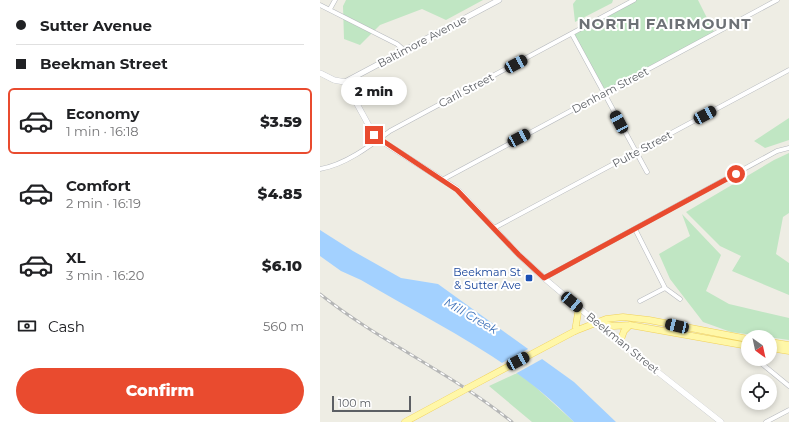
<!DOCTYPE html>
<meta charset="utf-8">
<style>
:root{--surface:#fff;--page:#f2f2f2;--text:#202124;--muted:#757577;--line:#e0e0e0;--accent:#e94b2f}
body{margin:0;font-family:Montserrat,sans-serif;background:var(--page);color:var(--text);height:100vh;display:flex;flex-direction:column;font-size:15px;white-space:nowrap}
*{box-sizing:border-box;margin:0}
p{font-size:13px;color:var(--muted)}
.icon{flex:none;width:22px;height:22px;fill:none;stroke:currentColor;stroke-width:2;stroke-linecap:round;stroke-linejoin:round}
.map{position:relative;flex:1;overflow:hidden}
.drawer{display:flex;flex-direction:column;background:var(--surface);width:320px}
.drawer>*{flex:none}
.banner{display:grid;align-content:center;height:88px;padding:0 16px;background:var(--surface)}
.needle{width:26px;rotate:147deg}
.controls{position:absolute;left:421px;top:330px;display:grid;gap:8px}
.controls a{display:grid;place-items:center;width:36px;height:36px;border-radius:50%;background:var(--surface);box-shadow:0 2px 6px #0003;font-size:20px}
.scale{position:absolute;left:12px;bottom:10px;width:79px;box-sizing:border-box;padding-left:4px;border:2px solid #5c5f64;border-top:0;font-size:11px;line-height:14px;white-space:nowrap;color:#5c5f64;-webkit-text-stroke:3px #fff;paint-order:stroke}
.end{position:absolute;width:18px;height:18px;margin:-9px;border:5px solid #e94b2f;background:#fff;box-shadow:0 0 0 2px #fff}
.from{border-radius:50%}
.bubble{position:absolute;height:28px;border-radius:14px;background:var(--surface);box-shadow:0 2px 6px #0003;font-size:13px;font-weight:800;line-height:28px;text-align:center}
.car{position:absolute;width:12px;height:24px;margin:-12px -6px;border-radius:5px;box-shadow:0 0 3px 1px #0007;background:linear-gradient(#222 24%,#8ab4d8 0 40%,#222 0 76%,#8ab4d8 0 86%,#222 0)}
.banner b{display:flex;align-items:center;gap:14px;height:38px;font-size:15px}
.banner b+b{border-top:1px solid var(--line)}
.banner i{width:10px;height:10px;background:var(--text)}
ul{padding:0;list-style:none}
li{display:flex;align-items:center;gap:12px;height:66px;margin:0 8px 6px;padding:0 8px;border:2px solid transparent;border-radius:6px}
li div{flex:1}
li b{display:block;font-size:15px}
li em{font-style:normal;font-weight:800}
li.current{border-color:var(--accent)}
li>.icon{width:36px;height:36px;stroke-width:1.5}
.pay{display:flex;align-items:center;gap:10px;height:44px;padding:0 16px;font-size:15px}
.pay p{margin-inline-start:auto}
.action{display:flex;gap:8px;margin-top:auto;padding:8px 16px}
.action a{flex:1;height:46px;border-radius:24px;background:var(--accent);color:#fff;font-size:16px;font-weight:800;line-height:46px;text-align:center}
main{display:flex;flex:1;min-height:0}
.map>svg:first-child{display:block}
.green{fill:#c0e6c3}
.water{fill:#a3d1ff}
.pier{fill:#eeede4}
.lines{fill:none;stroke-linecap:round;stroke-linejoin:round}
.minor-casing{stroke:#b6b9be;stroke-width:5}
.tertiary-casing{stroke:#b6b9be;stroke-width:6}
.secondary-casing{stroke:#b7bac0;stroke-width:6}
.primary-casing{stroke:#f1d15a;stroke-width:7}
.minor{stroke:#fff;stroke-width:4}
.tertiary{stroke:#fff;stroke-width:5}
.secondary{stroke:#fff;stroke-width:5.5}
.primary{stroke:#fff7a8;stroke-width:6}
.rail-casing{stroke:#b5b6b6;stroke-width:3}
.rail{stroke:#fff;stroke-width:1.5;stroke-dasharray:4.5;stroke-linecap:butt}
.primary-bridge-casing{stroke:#f1d15a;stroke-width:7;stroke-linecap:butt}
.primary-bridge{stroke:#fff7a8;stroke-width:6}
.route{stroke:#e94b2f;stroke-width:5}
.transit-dot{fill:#1a4fb4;stroke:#fff;stroke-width:1.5}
.labels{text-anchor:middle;stroke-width:4;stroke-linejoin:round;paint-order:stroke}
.street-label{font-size:11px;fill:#5c5f64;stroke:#fff}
.transit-label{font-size:11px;fill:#164399;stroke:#fff;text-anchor:end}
.water-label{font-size:12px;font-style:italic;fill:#4275ba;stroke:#fff}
.district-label{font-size:15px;font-weight:bold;letter-spacing:1px;fill:#6d7176;stroke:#fff}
</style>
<main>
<section class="drawer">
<div class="banner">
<b><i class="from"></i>Sutter Avenue</b>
<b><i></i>Beekman Street</b>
</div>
<ul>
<li class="current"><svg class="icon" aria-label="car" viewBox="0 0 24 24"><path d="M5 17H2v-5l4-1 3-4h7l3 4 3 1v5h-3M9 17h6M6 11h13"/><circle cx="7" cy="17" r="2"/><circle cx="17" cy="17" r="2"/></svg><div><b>Economy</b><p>1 min · 16:18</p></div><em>$3.59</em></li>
<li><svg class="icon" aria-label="car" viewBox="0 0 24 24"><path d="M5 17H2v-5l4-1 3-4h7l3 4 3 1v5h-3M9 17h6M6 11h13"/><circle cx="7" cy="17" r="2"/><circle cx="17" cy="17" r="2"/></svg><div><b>Comfort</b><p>2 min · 16:19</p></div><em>$4.85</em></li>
<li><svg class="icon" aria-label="car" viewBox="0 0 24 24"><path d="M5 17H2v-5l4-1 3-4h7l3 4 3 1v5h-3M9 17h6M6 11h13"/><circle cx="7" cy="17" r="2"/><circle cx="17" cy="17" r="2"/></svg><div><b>XL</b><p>3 min · 16:20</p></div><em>$6.10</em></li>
</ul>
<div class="pay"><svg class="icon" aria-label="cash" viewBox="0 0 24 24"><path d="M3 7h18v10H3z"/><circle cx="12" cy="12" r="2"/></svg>Cash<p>560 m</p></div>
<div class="action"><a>Confirm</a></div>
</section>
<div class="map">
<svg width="469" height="422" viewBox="0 0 469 422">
<rect width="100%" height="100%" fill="#eeede4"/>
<path class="green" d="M 26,0 L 163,0 L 126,20 L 102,9 L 60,25 L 40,45 L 24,39 L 23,6 Z
M 256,0 L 293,0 L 292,3 L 255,22 L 253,4 Z
M 314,0 L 378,0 L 395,34 L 283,93 L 252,34 Z
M 469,118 L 469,140 L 445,148 L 434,141 Z
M 469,153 L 469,213 L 463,217 L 456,254 L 469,263 L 469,295 L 412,271 L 421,256 L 400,246 L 366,212 L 454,160 Z
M 362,214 L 401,255 L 386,291 L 409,304 L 469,318 L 469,340 L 411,332 L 383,322 L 350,279 L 339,254 L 370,236 Z
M 197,373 L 210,382 L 254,422 L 212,422 L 169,386 Z"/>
<path class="water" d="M 0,230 L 33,251 L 81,278 L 118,284 L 254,382 L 296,422 L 254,422 C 194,360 114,323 41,280 L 21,271 L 0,256 Z"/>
<path class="pier" d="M 210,348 L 224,358 L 195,374 L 180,364 Z"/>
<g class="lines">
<g class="minor-casing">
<path id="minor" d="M 0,5 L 77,44 L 84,50
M 10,9 L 15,0
M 252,34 L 327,172
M 0,169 C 25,165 50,146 70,131 L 314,0
M 122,180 L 457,0
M 174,228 L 469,70
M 315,229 L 345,288 L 360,299
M 224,278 L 457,151 L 469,148
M 320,301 L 345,288
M 436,359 L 469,386
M 446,422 L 469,410"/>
</g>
<g class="tertiary-casing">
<path id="tertiary" d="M 25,82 L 179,0"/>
</g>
<g class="secondary-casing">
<path id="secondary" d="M 0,73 L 14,80 L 25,82 L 54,135 L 60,140 L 137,189 L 199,255 L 224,278 L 296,339 L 401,422"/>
</g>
<g class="primary-casing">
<path id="primary" d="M 277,323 L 294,326 L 310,325 L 428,346
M 255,331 L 286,319 L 303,317 L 329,320 L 428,339
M 255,331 L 259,307
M 300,342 L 304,331 L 310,325
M 450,342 L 469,345
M 450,348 L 469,351
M 85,422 L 146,389"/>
</g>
<use href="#minor" class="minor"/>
<use href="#tertiary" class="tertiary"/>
<use href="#secondary" class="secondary"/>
<use href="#primary" class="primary"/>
<g class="rail-casing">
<path id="rail" d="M 0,294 C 60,342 132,373 192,422"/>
</g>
<use href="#rail" class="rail"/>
<g class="primary-bridge-casing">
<path id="primary-bridge" d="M 146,389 L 255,331"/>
</g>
<use href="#primary-bridge" class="primary-bridge"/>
</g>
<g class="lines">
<path class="route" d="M 54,135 L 137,190 L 199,255 L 224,278 L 416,174"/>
</g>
<rect class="transit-dot" x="205" y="274" width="8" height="8" rx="2"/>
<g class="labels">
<g class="street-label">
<text transform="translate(102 41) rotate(-28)" y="4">Baltimore Avenue</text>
<text transform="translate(146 90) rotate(-28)" y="4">Carll Street</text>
<text transform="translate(290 90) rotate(-28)" y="4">Denham Street</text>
<text transform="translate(322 149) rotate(-28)" y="4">Pulte Street</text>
<text transform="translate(303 343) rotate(39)" y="4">Beekman Street</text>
</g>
<g class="transit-label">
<text x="201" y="276">Beekman St<tspan x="201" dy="13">&amp; Sutter Ave</tspan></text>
</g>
<g class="water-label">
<text transform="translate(151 316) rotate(30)" y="4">Mill Creek</text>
</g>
<g class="district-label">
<text x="345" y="29">NORTH FAIRMOUNT</text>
</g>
</g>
</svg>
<div class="controls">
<a><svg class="needle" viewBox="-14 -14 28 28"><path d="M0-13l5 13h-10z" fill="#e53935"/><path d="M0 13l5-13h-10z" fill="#757577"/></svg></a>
<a><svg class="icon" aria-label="locate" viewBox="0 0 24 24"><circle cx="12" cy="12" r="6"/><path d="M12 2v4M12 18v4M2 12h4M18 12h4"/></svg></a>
</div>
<div class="scale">100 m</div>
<i class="end from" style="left:416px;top:174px"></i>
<i class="end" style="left:54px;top:135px"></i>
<div class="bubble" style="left:21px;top:77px;width:66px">2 min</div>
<i class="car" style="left:196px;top:64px;rotate:62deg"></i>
<i class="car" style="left:385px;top:115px;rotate:62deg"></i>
<i class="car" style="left:299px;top:122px;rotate:332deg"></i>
<i class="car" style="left:199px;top:138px;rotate:62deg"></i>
<i class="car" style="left:252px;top:302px;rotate:130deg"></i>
<i class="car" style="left:357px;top:326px;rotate:283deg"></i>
<i class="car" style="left:198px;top:361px;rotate:62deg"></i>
</div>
</main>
